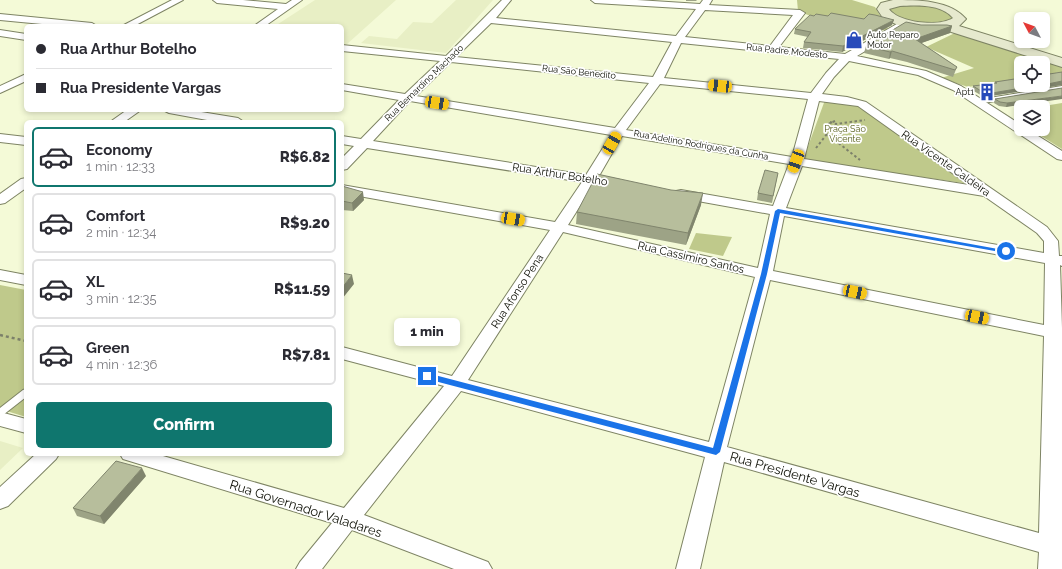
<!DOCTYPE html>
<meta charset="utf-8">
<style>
:root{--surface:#fff;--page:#f7f7f7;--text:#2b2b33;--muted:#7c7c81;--line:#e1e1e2;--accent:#0f766e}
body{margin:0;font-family:Raleway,sans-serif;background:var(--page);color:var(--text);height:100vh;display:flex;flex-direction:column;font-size:15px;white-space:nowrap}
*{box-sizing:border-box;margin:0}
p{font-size:13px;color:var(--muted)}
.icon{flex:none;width:22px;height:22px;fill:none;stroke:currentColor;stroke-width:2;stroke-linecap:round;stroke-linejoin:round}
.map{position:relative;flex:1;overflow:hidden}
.sheet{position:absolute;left:24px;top:120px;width:320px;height:336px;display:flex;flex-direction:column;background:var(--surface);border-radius:6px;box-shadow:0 2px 6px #0003}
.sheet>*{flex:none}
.top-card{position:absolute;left:24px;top:24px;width:320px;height:88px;border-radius:6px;box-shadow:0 2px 6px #0003;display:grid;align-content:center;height:88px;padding:0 12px;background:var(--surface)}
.needle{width:26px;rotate:311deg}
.tools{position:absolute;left:1014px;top:12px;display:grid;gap:8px}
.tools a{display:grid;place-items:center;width:36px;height:36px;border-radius:6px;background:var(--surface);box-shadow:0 2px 6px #0003;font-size:20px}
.end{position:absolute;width:18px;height:18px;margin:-9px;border:5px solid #1a73e8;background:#fff;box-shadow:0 0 0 2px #fff}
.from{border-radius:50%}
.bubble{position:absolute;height:28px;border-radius:6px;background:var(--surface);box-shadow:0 2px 6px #0003;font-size:13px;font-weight:800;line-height:28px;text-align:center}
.car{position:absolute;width:12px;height:24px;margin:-12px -6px;border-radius:5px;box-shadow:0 0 3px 1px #0007;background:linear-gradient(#f5c518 24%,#345 0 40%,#f5c518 0 76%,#345 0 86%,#f5c518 0)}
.top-card b{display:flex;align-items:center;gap:14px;height:38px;font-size:15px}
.top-card b+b{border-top:1px solid var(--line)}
.top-card i{width:10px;height:10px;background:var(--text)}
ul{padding:7px 0 0;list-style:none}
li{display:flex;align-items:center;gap:12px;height:60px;margin:0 8px 6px;padding:0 4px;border:2px solid var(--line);border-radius:6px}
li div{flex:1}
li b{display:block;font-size:15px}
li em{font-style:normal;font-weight:800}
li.selected{border-color:var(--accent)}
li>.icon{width:36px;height:36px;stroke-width:1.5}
.cta{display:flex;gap:8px;margin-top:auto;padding:8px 12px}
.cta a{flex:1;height:46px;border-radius:6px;background:var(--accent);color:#fff;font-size:16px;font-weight:800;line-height:46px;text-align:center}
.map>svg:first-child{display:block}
.built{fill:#e8efc5}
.green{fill:#bfc98b}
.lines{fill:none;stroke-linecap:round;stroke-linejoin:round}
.lane-casing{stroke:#7e8464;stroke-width:2}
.street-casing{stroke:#7e8464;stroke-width:2}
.secondary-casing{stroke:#7e8464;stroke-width:2}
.path-far1{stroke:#7c806a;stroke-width:2;stroke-dasharray:2.5 2.5;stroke-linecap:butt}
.path{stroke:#7c806a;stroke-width:2.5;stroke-dasharray:3 3;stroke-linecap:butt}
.lane{fill:#fff;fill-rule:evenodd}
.street{fill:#fff;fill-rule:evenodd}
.secondary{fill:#e6e9ce;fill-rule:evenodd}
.wall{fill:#9da386}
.shaded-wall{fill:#80856d}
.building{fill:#b7be9c;stroke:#80856d}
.route{fill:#1a73e8}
.labels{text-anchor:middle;stroke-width:3.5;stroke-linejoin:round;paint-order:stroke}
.far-poi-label{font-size:9px;fill:#0c0e04;stroke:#fff;text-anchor:start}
.far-street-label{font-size:9px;fill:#0c0e04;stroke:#fff}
.far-park-label{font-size:9px;fill:#545c16;stroke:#fff}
.street-label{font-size:11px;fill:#0c0e04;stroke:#fff}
.near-street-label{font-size:13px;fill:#0c0e04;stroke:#fff}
</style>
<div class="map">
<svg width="1062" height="569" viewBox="0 0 1062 569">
<rect width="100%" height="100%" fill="#f4fad7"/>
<path class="built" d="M 315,0 L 396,0 L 346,45 L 342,45 L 342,26 L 275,26 Z
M 456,0 L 493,0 L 446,53 L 361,43 L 369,36 L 397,39 L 413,22 L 432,23 Z
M 0,441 L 23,448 L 0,470 Z"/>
<path class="green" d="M 797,0 L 852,0 L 875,7 L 889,31 L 808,15 L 798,11 Z
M 906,3 L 938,7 L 954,17 L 953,20 L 931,25 L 900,19 L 889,9 L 891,6 Z
M 957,32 L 1062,66 L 1062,72 L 1043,75 L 1043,63 L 1021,63 L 1021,78 L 968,87 L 941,78 L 974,68 L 926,47 Z
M 825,100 L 859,106 L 970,184 L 803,160 Z
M 1062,103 L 1062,149 L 1030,129 L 1043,129 L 1043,107 L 1038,107 Z
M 696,233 L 732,237 L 723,256 L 689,249 Z
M 0,285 L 26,290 L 26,417 L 0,409 Z"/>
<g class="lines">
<g class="lane-casing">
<path id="lane" d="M 1062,86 L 1062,90 L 977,104 L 974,102 L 977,100 Z
M 26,389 L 26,397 L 3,415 L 0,416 L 0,408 L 23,390 Z"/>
</g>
<g class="street-casing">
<path id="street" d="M 172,0 L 183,0 L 134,26 L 122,26 Z
M 213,0 L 243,0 L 286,4 L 292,0 L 302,0 L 265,26 L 254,26 L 278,9 L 217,3 Z
M 502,0 L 511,0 L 496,18 L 676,36 L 696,9 L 595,3 L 591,0 L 637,0 L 700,4 L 703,0 L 712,0 L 709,5 L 800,10 L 805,13 L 779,47 L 845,54 L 902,21 L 908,21 L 908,25 L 857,56 L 926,71 L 961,86 L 1021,125 L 1021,129 L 1027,129 L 1062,151 L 1062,160 L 1057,159 L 953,90 L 918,75 L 849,61 L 834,77 L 822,94 L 847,97 L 866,102 L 1047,227 L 1058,241 L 1059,256 L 1062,256 L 1062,266 L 1060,265 L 1062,328 L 1062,569 L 1038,569 L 1039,552 L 724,462 L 700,569 L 676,569 L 705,457 L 461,391 L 364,515 L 488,562 L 492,569 L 454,569 L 352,530 L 322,569 L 296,569 L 300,562 L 332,523 L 123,459 L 120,454 L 156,454 L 344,508 L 444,386 L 342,359 L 342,347 L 452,376 L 550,230 L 342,193 L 342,185 L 555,222 L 582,182 L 367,148 L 347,169 L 342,170 L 342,158 L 354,146 L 342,144 L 342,136 L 361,139 L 399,100 L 342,90 L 342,84 L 405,94 L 440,61 L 342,51 L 342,45 L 446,56 ZM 705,10 L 793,15 L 770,46 L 685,37 ZM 491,23 L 672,42 L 653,77 L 456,57 ZM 681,43 L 839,59 L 826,73 L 811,93 L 664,78 ZM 451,62 L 649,83 L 615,128 L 416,96 ZM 660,84 L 808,99 L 792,157 L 626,130 ZM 410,101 L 611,135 L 586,175 L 373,141 ZM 819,101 L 858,106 L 969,185 L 804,159 ZM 622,136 L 789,164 L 773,206 L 681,190 L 676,191 L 674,194 L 676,197 L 681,198 L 770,214 L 758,268 L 568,225 L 594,184 L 615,187 L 620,186 L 622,183 L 620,180 L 599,176 ZM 802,166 L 984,196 L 1037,233 L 1044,241 L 1044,253 L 786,208 ZM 784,216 L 1045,263 L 1044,325 L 773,271 ZM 563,232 L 755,277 L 709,442 L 468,380 ZM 770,280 L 1044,336 L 1039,533 L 727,447 Z
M 0,14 L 92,23 L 97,26 L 63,26 L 0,20 Z
M 0,30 L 26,34 L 26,40 L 0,36 Z
M 26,74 L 26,81 L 0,93 L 0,86 Z
M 127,110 L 141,110 L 124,122 L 110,122 Z
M 163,110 L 189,110 L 238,118 L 244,122 L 218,122 L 169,113 Z
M 0,134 L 26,137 L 26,145 L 0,142 Z
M 26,178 L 26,188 L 5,203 L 0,204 L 0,194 L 21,179 Z
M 0,270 L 26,275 L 26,285 L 0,280 Z
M 0,412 L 26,419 L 26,433 L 0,426 Z
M 36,454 L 59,454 L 56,459 L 8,506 L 0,509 L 0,487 Z"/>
</g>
<g class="secondary-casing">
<path id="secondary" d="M 893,0 C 918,0 950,0 966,19 L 959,26 L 1062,58 L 1062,67 L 945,30 L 919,30 L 902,27 L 883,18 L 877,9 L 881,3 ZM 900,6 C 916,5 942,4 953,18 C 939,27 899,23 889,9 Z"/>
</g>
<path class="path-far1" d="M 835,121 L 826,125 L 824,128 L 827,134 L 860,160
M 830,122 L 836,124 L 865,120
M 816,148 L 827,134"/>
<path class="path" d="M 0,335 L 26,341"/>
<use href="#lane" class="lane"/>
<use href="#street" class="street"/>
<use href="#secondary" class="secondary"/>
</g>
<path class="wall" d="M 686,0 L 697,0 L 696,1 L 686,1 Z
M 814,16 L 828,16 L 892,25 L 842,52 L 803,48 L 804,42 L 808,37 L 794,34 L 795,29 Z
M 921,25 L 952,26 L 950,33 L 921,43 L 957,67 L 953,77 L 907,62 L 890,58 L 889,59 L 864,53 L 866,46 Z
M 1062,72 L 1062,85 L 984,97 L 972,90 L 973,86 L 994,83 L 995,82 Z
M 1062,88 L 1006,107 L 999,106 L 994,103 L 995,99 Z
M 778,173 L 772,203 L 757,200 L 758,193 Z
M 342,186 L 364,200 L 353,211 L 342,210 Z
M 701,205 L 686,245 L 576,224 L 577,212 Z
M 146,476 L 104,524 L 77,516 L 73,508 Z"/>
<path class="shaded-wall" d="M 894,20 L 892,25 L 842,52 L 843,46 Z
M 952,26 L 950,33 L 913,46 L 915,39 Z
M 892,51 L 890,58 L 889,59 L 890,52 Z
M 1062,81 L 1062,85 L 984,97 L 986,94 Z
M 1062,96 L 1062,99 L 1006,107 L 1007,103 Z
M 363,192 L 364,200 L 353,211 L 352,203 Z
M 703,193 L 701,205 L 686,245 L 688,233 Z
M 352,275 L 354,284 L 342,299 L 342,288 Z
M 142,468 L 146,476 L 104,524 L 100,516 Z"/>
<path class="building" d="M 831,13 L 864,19 L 869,14 L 875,15 L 894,20 L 843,46 L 804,42 L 811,32 L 795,29 L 810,15 L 814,16 L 816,14 L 828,16 Z
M 906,22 L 921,25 L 947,25 L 952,26 L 915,39 L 957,67 L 955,70 L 909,56 L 892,51 L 890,52 L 866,46 Z
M 1062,72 L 1062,81 L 1043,85 L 1043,75 Z
M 1021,78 L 1021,85 L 1040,85 L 986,94 L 973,86 L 997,83 L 995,82 Z
M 1062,88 L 1062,96 L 1007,103 L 1000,102 L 995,99 Z
M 765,170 L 778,173 L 773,196 L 758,193 Z
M 597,174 L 671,190 L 703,193 L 688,233 L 577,212 Z
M 342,186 L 363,192 L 352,203 L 342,201 Z
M 342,273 L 352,275 L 342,288 Z
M 116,461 L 142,468 L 100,516 L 73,508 Z"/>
<path class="route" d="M 778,209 L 1009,251 L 1006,253 L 780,213 L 767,274 L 720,452 L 716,455 L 427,379 L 424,376 L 427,373 L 713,448 L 761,274 L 775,211 Z"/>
<defs>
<g id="shop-bare" transform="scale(1.38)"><path d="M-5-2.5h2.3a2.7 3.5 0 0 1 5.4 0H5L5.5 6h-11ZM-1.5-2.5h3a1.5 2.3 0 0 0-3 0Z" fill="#284bba" stroke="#fff" stroke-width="2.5" paint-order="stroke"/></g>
<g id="building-bare" transform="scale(1.38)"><path d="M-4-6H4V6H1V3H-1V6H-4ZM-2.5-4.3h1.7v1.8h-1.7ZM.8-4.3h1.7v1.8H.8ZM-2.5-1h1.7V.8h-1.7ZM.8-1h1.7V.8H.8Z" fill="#284bba" stroke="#fff" stroke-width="2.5" paint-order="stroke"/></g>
</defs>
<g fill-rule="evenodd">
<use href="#shop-bare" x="854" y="40"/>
<use href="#building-bare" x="987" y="92"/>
</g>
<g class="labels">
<g class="far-poi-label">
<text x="867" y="38">Auto Reparo<tspan x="867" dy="10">Motor</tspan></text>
<text x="974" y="95" text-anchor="end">Apt1</text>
</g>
<g class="far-street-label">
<text transform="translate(787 51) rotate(6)" y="3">Rua Padre Modesto</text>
<text transform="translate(579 72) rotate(6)" y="3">Rua São Benedito</text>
<text transform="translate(424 83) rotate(-44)" y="3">Rua Bernardino Machado</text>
<text transform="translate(701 145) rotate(10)" y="3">Rua Adelino Rodrigues da Cunha</text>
</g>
<g class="far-park-label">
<text x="845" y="132">Praça São<tspan x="845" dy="10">Vicente</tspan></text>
</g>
<g class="street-label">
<text transform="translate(946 163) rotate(35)" y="4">Rua Vicente Caldeira</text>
<text transform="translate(560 174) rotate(9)" y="4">Rua Arthur Botelho</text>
<text transform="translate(691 257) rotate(13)" y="4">Rua Cassimiro Santos</text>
<text transform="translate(517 291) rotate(-57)" y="4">Rua Afonso Pena</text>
</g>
<g class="near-street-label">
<text transform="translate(795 474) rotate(16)" y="5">Rua Presidente Vargas</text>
<text transform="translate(306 508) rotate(18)" y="5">Rua Governador Valadares</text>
</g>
</g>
</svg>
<div class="tools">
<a><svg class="needle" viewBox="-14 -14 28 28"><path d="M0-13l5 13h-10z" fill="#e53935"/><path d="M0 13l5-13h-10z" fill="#7c7c81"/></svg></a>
<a><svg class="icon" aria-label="locate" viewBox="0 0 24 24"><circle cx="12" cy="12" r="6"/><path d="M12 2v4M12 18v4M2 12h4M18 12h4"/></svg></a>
<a><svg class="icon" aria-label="layers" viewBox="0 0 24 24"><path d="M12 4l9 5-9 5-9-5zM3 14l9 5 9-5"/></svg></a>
</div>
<i class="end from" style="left:1006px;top:251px"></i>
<i class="end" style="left:427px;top:376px"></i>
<div class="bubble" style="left:394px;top:318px;width:66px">1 min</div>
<i class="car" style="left:720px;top:86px;rotate:276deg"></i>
<i class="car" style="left:437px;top:103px;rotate:99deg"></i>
<i class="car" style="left:612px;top:143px;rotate:30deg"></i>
<i class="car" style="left:796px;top:161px;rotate:200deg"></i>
<i class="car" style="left:513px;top:219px;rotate:100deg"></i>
<i class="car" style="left:855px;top:292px;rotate:102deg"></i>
<i class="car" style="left:977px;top:317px;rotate:102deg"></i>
<div class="top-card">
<b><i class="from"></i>Rua Arthur Botelho</b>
<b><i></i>Rua Presidente Vargas</b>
</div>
<section class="sheet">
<ul>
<li class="selected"><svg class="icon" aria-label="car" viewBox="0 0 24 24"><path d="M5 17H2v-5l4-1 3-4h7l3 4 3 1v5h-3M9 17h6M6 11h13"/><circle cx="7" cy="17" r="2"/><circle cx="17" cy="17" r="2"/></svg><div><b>Economy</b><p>1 min · 12:33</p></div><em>R$6.82</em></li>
<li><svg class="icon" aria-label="car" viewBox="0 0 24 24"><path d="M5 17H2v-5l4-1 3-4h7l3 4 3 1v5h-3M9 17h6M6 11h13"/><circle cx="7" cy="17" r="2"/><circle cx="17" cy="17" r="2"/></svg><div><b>Comfort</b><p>2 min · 12:34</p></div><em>R$9.20</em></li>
<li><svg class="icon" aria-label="car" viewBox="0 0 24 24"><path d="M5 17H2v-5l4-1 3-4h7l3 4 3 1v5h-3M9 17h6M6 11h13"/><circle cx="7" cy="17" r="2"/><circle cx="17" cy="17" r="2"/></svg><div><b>XL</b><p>3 min · 12:35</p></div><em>R$11.59</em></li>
<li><svg class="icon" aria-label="car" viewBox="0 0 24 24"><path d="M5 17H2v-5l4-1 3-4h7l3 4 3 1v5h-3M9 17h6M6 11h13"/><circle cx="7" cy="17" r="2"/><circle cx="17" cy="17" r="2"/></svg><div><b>Green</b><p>4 min · 12:36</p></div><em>R$7.81</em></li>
</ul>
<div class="cta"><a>Confirm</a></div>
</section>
</div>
